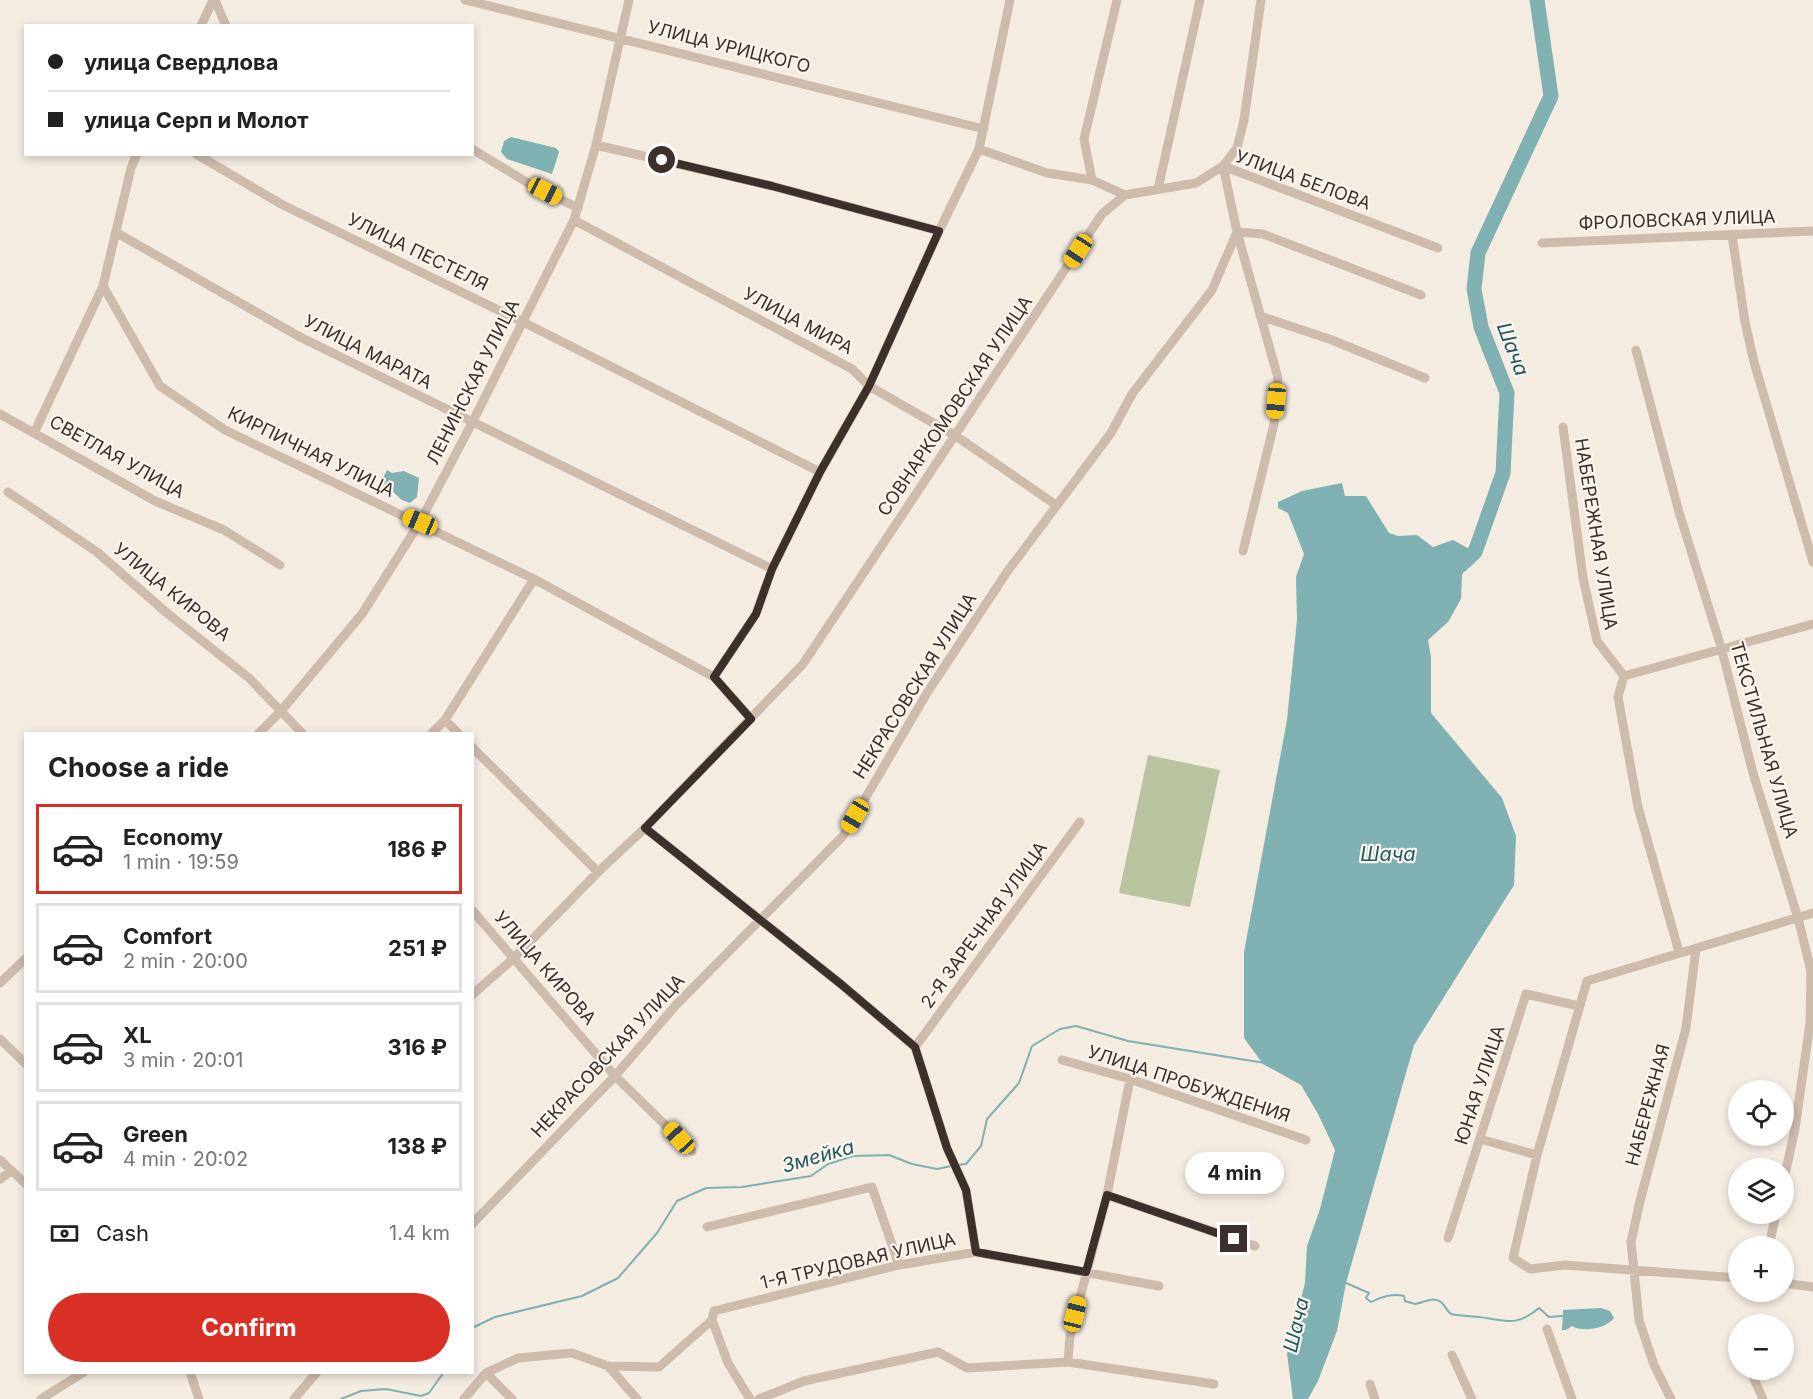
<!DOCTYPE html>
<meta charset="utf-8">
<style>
:root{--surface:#fff;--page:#f6f6f6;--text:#222;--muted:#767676;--line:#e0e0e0;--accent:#d93025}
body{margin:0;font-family:Inter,sans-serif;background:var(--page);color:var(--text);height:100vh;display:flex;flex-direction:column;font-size:22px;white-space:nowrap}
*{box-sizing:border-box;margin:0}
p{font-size:20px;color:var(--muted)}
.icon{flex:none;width:33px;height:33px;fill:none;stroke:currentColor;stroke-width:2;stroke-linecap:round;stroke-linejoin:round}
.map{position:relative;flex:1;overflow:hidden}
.side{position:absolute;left:24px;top:732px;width:450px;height:642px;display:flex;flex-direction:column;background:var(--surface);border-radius:0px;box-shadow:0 3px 9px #0003}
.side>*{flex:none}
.top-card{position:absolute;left:24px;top:24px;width:450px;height:132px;border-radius:0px;box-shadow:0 3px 9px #0003;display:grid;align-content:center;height:132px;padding:0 24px;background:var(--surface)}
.tools{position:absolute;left:1728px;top:1080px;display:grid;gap:12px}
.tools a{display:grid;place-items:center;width:66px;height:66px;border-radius:50%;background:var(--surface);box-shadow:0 3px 9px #0003;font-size:30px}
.end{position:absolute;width:27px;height:27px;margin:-14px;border:8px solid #3b302b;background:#fff;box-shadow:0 0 0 3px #fff}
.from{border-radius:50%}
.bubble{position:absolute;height:42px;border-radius:21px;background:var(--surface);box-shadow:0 3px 9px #0003;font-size:20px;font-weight:700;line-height:42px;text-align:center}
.car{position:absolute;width:18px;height:36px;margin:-18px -9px;border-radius:8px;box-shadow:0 0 4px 2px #0007;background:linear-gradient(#f5c518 24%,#345 0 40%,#f5c518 0 76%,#345 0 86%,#f5c518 0)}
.top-card b{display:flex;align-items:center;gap:21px;height:57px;font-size:22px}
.top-card b+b{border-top:2px solid var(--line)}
.top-card i{width:15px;height:15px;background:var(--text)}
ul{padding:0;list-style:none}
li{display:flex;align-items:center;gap:18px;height:90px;margin:0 12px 9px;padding:0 12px;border:3px solid var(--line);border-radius:0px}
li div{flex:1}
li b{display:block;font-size:22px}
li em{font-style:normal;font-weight:700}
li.selected{border-color:var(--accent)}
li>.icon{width:54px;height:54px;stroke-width:1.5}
h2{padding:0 24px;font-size:27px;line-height:72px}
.pay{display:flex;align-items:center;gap:15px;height:66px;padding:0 24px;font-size:22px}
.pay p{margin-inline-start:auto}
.cta{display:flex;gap:12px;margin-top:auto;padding:12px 24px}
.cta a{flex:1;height:69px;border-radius:36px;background:var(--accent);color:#fff;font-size:24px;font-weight:700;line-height:69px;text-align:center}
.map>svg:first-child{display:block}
.green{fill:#b8c4a0}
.water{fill:#7fb0b2}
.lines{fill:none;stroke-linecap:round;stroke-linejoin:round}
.stream{stroke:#7fb0b2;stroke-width:2}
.river{stroke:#7fb0b2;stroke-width:15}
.minor{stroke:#cdbbac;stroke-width:9}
.route{stroke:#3b302b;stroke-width:8}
.labels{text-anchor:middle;stroke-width:4.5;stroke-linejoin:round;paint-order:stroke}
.street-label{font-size:18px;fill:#3b302b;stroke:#fbf5ee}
.water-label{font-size:20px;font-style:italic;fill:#1f5a5e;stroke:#fbf5ee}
</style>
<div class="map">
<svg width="1813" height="1399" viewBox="0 0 1813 1399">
<rect width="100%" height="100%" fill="#f4ebe1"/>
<path class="green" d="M 1148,755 L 1220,770 L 1190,907 L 1119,893 Z"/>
<path class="water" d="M 511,137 L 556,148 L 559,152 L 552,174 L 507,159 L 501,152 L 504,141 Z
M 387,470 L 392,473 L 404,471 L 419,478 L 417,497 L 410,503 L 402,500 L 392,491 L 377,490 Z
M 1342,483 L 1345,496 L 1366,496 L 1389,533 L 1398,536 L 1417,535 L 1433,547 L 1453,540 L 1475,552 L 1462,575 L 1461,599 L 1448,622 L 1428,640 L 1431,657 L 1431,713 L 1502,798 L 1516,836 L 1514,885 L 1414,1045 L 1346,1283 L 1337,1331 L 1318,1381 L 1308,1399 L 1293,1399 L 1287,1354 L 1305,1283 L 1307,1246 L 1320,1209 L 1335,1150 L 1318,1114 L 1301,1085 L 1263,1064 L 1244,1038 L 1244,952 L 1287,720 L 1297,620 L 1296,577 L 1304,554 L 1288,513 L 1278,508 L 1278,502 L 1302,491 Z
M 1601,1308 L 1610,1311 L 1614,1318 C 1607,1328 1583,1333 1572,1326 L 1566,1330 L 1562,1330 L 1563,1310 Z"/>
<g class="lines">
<path class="stream" d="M 957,1165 L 966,1164 L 981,1146 L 987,1119 L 1019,1083 L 1032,1046 L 1060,1029 L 1076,1026 L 1128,1041 L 1265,1063
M 1346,1283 L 1369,1293 L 1366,1298 L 1371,1302 C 1380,1297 1394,1293 1404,1296 L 1405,1301 L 1415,1304 C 1423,1303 1432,1296 1441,1302 C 1445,1305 1446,1310 1451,1314 C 1461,1316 1470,1316 1479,1317 C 1506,1320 1515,1328 1539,1308 L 1549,1317 L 1562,1316
M 472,1328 L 495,1317 L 582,1296 L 618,1278 L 657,1233 L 677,1201 L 706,1188 L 742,1187 L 811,1176 L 828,1164 L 853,1156 L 889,1155 L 912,1164 L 937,1169 L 951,1166
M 341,1399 L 361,1391 L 386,1389 L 421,1396 L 429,1393 L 444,1372"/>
<path class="river" d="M 1461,565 L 1475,552 L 1503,473 L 1507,393 L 1481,327 L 1474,289 L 1478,253 L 1551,96 L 1537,0"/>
<path class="minor" d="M 215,0 L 226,26
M 465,0 L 984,129
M 201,26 L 213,0
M 596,145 L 772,186 L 939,231
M 472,149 L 528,183 L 578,208
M 979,149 L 1047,173 L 1092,180 L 1125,195
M 196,154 L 281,204 L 521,321 L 820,472
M 1223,166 L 1237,232 L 1278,378 L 1274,424 L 1243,551
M 1223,166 L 1438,248
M 1092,180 L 1084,139 L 1117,0
M 1158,189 L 1200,0
M 574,220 L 852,369 L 869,386 L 956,436 L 1056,505
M 117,233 L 300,337 L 772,569
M 1732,235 L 1745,322 L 1754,362 L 1813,562
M 1542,243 L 1813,231
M 103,286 L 160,386 L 225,430 L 534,579 L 714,677
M 1260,316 L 1332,340 L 1425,378
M 1636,350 L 1679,512 L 1721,647 L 1753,773 L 1798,918 L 1811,971 L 1810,1023 L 1795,1129 L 1784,1179
M 0,414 L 155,501 L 224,530 L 280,565
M 1563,427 L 1583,578 L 1597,641 L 1624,676 L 1618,697 L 1638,807 L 1679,952
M 35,431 L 103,286 L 131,168 L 137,154
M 8,492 L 97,552 L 167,613 L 249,678 L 303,734
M 1624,676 L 1813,624
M 751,719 L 714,677 L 756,614 L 772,569 L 820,472 L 869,386 L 939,231 L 979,149 L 1010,0
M 445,720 L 459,734
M 258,734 L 281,711 L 362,614 L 420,522 L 472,423 L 574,220 L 596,145 L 629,0
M 431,734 L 445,720 L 534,579
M 472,747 L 598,872
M 645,828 L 842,985 L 915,1047 L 947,1148 L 966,1190 L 976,1252
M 472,910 L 615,1076 L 692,1151
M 0,983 L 26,958
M 472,995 L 514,958 L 598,872 L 645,828 L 803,664 L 1102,214 L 1125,195 L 1196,183 L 1223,166 L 1237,148 L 1244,120 L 1261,0
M 0,1039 L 26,1064
M 915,1047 L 1080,822
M 1062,1060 L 1130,1079 L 1306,1140
M 1480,1139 L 1537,1155
M 0,1160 L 26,1184
M 0,1179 L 11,1171
M 1107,1195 L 1255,1246
M 472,1224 L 615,1076 L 676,1005 L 843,836 L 927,693 L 1007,572 L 1111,433 L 1132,394 L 1212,290 L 1237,232 L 1263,234 L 1421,295
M 707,1227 L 872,1187 L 899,1265
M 1448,1238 L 1526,994 L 1579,1006
M 1769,1246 L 1776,1214
M 1738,1278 L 1565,1265 L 1530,1269 L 1513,1258 L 1537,1155 L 1587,981 L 1813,913
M 1784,1283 L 1813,1287
M 712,1320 L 714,1311 L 899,1265 L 976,1252 L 1159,1286
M 712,1320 L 728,1363 L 750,1399
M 1547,1329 L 1572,1399
M 1737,1341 L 1738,1343
M 1452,1355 L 1472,1399
M 1068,1362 L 1070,1336 L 1107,1195 L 1130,1079
M 608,1366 L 637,1399
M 1750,1370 L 1763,1399
M 190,1372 L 199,1399
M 486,1373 L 512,1399
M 1370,1384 L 1375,1399
M 41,1399 L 84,1372
M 294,1399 L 317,1372
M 464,1399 L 486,1373 L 518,1358 L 572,1353 L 608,1366 L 659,1367 L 712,1320
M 759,1399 L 804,1381 L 938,1352 L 967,1368 L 1068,1362 L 1214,1384
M 1671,1399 L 1654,1365 L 1639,1320 L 1631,1242 L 1640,1201 L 1686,1028 L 1696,949"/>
</g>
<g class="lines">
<path class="route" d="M 662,160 L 772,186 L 939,231 L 869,386 L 820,472 L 772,569 L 756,614 L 714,677 L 751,719 L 645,828 L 842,985 L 915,1047 L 947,1148 L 966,1190 L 976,1252 L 1086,1272 L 1107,1195 L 1234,1239"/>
</g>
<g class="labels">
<g class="street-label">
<text transform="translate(729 47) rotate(14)" y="6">УЛИЦА УРИЦКОГО</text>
<text transform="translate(1303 180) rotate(20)" y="6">УЛИЦА БЕЛОВА</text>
<text transform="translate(1677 220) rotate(-2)" y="6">ФРОЛОВСКАЯ УЛИЦА</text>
<text transform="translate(418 252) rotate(26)" y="6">УЛИЦА ПЕСТЕЛЯ</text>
<text transform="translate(798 321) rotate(28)" y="6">УЛИЦА МИРА</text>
<text transform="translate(368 352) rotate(27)" y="6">УЛИЦА МАРАТА</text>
<text transform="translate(473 382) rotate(-63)" y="6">ЛЕНИНСКАЯ УЛИЦА</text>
<text transform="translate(955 406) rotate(-56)" y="6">СОВНАРКОМОВСКАЯ УЛИЦА</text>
<text transform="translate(311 452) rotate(26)" y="6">КИРПИЧНАЯ УЛИЦА</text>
<text transform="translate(117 457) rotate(29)" y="6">СВЕТЛАЯ УЛИЦА</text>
<text transform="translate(1596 534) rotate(81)" y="6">НАБЕРЕЖНАЯ УЛИЦА</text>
<text transform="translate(172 592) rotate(39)" y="6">УЛИЦА КИРОВА</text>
<text transform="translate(915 686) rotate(-58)" y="6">НЕКРАСОВСКАЯ УЛИЦА</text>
<text transform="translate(1764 740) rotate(74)" y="6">ТЕКСТИЛЬНАЯ УЛИЦА</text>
<text transform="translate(984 925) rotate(-54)" y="6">2-Я ЗАРЕЧНАЯ УЛИЦА</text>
<text transform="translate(545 968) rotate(49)" y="6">УЛИЦА КИРОВА</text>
<text transform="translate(608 1056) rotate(-47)" y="6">НЕКРАСОВСКАЯ УЛИЦА</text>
<text transform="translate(1189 1084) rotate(18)" y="6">УЛИЦА ПРОБУЖДЕНИЯ</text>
<text transform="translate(1480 1085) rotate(-72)" y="6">ЮНАЯ УЛИЦА</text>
<text transform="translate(1648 1105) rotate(-75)" y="6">НАБЕРЕЖНАЯ</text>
<text transform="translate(858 1261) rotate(-13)" y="6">1-Я ТРУДОВАЯ УЛИЦА</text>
</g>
<g class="water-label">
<text transform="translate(1513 349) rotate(69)" y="7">Шача</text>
<text x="1388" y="861">Шача</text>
<text transform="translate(818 1156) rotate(-16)" y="7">Змейка</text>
<text transform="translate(1296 1325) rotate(-77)" y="7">Шача</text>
</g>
</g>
</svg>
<div class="tools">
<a><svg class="icon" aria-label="locate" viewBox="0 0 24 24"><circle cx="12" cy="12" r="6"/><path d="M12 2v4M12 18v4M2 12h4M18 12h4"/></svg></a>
<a><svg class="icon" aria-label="layers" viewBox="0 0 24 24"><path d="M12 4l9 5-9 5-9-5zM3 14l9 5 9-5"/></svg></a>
<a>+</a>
<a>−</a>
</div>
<i class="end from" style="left:662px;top:160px"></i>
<i class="end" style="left:1234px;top:1239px"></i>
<div class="bubble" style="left:1185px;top:1152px;width:99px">4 min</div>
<i class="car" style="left:545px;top:191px;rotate:118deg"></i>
<i class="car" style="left:1078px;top:251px;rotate:213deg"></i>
<i class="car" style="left:1276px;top:401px;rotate:185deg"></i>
<i class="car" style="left:420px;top:522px;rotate:293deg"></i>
<i class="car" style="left:855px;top:816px;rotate:210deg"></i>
<i class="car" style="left:679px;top:1138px;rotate:317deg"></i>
<i class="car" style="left:1075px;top:1314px;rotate:14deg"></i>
<div class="top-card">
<b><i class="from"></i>улица Свердлова</b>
<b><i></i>улица Серп и Молот</b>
</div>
<section class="side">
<h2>Choose a ride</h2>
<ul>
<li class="selected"><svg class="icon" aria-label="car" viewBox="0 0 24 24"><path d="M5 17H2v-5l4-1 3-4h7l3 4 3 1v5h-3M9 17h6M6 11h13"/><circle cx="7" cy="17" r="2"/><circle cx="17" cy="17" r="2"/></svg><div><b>Economy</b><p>1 min · 19:59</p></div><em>186 ₽</em></li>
<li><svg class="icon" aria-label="car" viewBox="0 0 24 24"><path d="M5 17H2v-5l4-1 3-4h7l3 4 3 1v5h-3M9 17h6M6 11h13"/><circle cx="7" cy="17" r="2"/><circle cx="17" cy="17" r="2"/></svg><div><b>Comfort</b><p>2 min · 20:00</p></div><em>251 ₽</em></li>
<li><svg class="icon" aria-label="car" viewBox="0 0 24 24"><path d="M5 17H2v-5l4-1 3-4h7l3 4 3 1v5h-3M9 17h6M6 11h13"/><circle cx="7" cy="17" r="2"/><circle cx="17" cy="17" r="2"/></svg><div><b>XL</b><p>3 min · 20:01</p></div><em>316 ₽</em></li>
<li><svg class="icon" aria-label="car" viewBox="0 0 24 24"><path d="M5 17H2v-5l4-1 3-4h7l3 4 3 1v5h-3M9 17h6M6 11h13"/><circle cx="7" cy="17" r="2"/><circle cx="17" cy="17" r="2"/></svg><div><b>Green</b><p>4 min · 20:02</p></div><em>138 ₽</em></li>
</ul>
<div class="pay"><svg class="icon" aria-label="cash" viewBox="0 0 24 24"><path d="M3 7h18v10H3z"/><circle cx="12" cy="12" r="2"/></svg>Cash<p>1.4 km</p></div>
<div class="cta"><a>Confirm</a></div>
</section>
</div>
